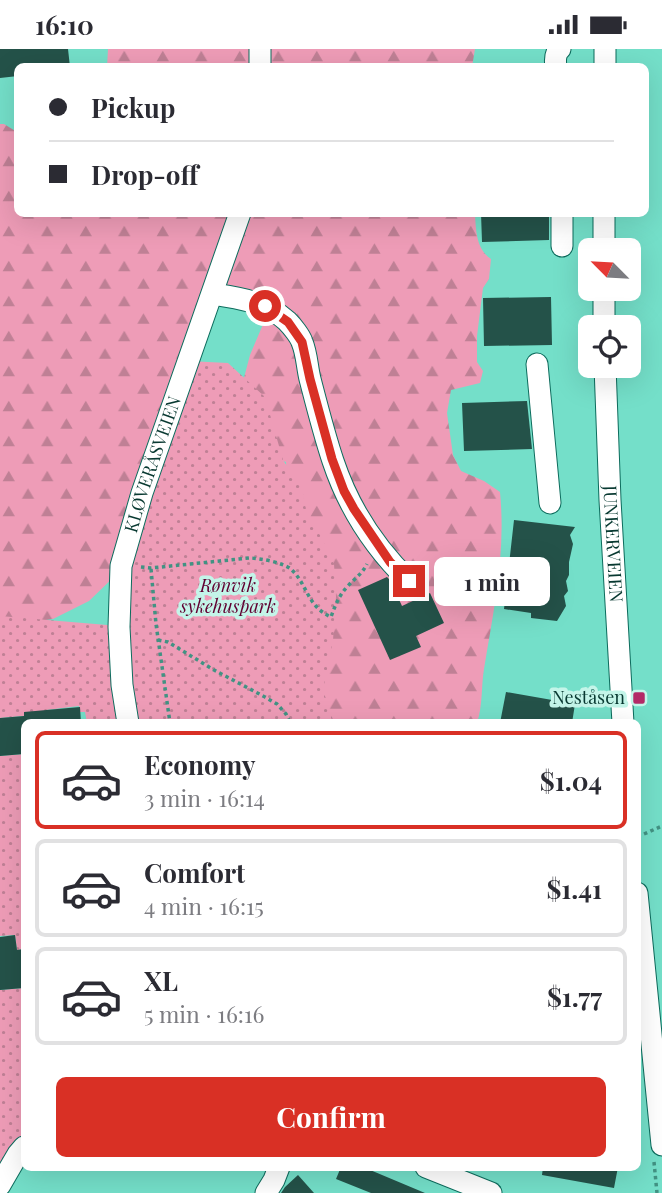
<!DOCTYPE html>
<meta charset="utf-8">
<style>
:root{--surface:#fff;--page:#f2f2f3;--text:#2b2b33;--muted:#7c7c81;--line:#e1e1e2;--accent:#d93025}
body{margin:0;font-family:"Playfair Display",serif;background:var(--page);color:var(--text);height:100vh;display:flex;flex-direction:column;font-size:26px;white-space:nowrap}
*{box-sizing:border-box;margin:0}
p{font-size:23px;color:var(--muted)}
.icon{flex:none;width:38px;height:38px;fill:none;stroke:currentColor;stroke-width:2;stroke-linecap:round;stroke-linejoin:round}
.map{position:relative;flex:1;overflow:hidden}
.side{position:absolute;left:21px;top:670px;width:620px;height:452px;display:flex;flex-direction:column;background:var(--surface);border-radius:10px;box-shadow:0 7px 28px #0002}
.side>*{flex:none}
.hud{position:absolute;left:14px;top:14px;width:635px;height:154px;border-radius:10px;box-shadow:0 7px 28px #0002;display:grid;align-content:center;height:154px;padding:0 35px;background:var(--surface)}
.needle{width:46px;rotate:294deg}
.buttons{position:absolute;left:578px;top:189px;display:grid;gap:14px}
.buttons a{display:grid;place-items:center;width:63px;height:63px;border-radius:10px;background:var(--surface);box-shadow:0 7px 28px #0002;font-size:35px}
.end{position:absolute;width:32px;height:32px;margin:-16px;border:9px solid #d93025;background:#fff;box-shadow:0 0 0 4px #fff}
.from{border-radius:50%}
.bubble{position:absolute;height:49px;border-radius:10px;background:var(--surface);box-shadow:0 7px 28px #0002;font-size:23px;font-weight:700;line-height:49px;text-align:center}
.hud b{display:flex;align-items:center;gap:24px;height:66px;font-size:26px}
.hud b+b{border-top:2px solid var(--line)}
.hud i{width:18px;height:18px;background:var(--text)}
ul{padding:12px 0 0;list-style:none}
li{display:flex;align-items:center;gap:21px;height:98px;margin:0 14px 10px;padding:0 21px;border:4px solid var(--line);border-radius:10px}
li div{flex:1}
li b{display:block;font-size:26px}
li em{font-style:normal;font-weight:700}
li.selected{border-color:var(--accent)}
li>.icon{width:63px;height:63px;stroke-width:1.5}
.action{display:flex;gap:14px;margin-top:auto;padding:14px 35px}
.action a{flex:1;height:80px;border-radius:10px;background:var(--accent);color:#fff;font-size:28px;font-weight:700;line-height:80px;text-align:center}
.status{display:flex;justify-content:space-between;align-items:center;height:49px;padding:0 35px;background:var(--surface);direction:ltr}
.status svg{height:19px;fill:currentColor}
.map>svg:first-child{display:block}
.forest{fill:url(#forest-firs)}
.park{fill:url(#park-dots)}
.building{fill:#245249}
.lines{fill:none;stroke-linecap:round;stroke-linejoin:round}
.minor-casing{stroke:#0d6c5d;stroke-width:23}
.path{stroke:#429283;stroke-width:3.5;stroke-dasharray:3.5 3.5;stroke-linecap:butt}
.minor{stroke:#fff;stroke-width:21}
.route{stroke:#d93025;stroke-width:9}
.poi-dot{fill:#b32967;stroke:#c4f5e9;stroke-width:2.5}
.labels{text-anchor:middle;stroke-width:7;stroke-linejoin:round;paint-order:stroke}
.street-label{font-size:18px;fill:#083931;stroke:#c4f5e9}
.park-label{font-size:18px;font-style:italic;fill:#600031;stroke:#c4f5e9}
.poi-label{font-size:18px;fill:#083931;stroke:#c4f5e9;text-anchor:end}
</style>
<div class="status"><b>16:10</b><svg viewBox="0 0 49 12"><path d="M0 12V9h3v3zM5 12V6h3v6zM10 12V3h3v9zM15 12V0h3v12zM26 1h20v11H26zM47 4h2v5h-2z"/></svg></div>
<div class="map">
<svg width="662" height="1144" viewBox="0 0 662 1144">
<defs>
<pattern id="forest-firs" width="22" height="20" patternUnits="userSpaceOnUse" patternTransform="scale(1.75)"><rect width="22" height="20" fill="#ee9cb7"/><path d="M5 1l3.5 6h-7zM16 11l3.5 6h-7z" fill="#bf8095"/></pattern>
<pattern id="park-dots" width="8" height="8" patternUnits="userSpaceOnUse" patternTransform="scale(1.75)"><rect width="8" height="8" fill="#ee9cb7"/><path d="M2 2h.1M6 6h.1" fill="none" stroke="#bf8095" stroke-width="1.8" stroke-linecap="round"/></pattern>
</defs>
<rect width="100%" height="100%" fill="#74dfc9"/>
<path class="forest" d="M 108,0 L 475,0 L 472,18 L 107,18 Z
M 0,75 L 4,75 L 17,83 L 18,164 L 475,165 C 476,181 476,200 491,210 L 489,230 L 483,239 L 477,287 L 477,313 L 483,322 L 480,334 L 451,341 L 447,364 L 453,406 L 461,422 L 484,432 L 500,443 C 506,505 494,559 484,620 C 481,638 483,656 477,674 L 257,674 L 288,456 L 286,413 L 280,411 L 240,344 L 250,306 L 264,273 L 260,256 L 217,237 L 119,523 L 89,552 L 53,570 L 15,575 L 0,569 Z"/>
<path class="park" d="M 188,312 L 228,314 L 265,348 L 283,411 L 302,440 L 308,470 L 320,486 L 334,515 L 336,548 L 333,591 L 323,641 L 334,674 L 87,674 L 85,663 L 80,663 L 79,657 L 46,661 L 46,665 L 0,669 L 0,567 L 119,577 L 121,517 Z
M 24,705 L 24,900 L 17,901 L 15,886 L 0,887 L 0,707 Z
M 24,939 L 24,1098 L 0,1136 L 0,941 Z"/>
<path class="building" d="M 0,0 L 68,0 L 70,18 L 18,18 L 18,27 L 0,29 Z
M 481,164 L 549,164 L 549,191 L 482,193 Z
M 551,248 L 552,296 L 484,297 L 483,249 Z
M 527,352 L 532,400 L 464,402 L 462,354 Z
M 514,471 L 575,478 L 570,486 L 573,495 L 569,513 L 569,526 L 566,532 L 568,542 L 564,547 L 566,557 L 557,572 L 531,569 L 531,564 L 504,560 Z
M 387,528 L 390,531 L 402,557 L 430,544 L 444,574 L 416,587 L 421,598 L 390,611 L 358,541 Z
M 506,643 L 575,655 L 572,674 L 500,674 Z
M 80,658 L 81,674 L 24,673 L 24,705 L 0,707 L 0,669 L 24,667 L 24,663 Z
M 15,886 L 17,901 L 24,900 L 24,939 L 0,941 L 0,888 Z
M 341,1118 L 363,1118 L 425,1144 L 371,1144 L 336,1130 Z
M 543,1118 L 618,1118 L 614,1139 L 542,1126 Z
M 298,1126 L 314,1144 L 281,1144 L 285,1138 Z"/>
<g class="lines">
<g class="minor-casing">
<g id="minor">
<path d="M 260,0 L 260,18"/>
<path d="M 556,18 C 555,12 555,4 560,0"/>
<path d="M 605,18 L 605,0"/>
<path d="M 562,164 L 562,197"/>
<path d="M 604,164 L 604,201"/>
<path d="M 604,240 L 604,278"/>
<path d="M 213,245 C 240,249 266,253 287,272 C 292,277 300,287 302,293 C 307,305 307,318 310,330 C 317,357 324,385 333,412 C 348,457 375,499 409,532"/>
<path d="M 537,315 L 550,454"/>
<path id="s1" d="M 605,317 L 610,451 L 623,674"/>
<path id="s2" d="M 128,674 L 122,636 L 119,578 L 121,517 L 142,444 L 240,164"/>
<path d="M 637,844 L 662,1096"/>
<path d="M 426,1118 L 491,1144"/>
<path d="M 0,1136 L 18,1105 L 24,1098"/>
<path d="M 266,1144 L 274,1131 L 279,1118"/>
</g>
</g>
<path class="path" d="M 141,518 L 151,519 L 249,509 C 260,509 285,514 292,521 C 308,537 307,557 331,568 C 335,557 339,546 348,537 C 355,529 362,525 367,515
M 151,520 L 156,575 L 170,674
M 158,591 L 168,593 L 214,621 L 265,648 L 277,655 L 286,665 L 290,674
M 644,785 L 662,777
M 654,1113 L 657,1144"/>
<use href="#minor" class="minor"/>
</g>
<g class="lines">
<path class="route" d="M 265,257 L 288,273 L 302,293 L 310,330 L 332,410 L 344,442 L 354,460 L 390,513 L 409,532"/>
</g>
<rect class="poi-dot" x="632" y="642" width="14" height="14" rx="3.5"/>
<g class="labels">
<g class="street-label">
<text dy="6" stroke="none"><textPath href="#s2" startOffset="264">KLØVERÅSVEIEN</textPath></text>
<text dy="6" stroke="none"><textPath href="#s1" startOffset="178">JUNKERVEIEN</textPath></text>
</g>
<g class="park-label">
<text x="228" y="543">Rønvik<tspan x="228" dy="21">sykehuspark</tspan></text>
</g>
<g class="poi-label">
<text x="625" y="655">Neståsen</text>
</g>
</g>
</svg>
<div class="buttons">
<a><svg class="needle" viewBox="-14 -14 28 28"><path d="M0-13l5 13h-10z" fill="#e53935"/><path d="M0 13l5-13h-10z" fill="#7c7c81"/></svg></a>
<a><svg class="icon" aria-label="locate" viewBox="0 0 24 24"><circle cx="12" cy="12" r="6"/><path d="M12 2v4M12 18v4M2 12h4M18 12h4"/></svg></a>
</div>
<i class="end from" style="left:265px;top:257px"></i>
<i class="end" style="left:409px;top:532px"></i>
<div class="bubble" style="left:434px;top:508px;width:116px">1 min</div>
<div class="hud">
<b><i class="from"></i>Pickup</b>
<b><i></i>Drop-off</b>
</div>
<section class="side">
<ul>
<li class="selected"><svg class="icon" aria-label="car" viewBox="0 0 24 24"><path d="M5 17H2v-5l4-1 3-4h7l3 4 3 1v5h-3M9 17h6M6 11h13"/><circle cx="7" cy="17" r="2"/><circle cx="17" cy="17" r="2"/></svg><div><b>Economy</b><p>3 min · 16:14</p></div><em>$1.04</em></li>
<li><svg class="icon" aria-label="car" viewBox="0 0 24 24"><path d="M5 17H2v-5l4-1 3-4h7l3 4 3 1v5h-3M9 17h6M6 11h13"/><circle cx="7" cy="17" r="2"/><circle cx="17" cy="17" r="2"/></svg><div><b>Comfort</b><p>4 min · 16:15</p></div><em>$1.41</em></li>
<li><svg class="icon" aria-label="car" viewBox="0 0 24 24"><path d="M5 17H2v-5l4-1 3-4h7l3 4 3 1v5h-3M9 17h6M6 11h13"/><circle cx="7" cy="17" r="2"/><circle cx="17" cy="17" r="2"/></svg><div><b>XL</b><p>5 min · 16:16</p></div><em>$1.77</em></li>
</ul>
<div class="action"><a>Confirm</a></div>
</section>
</div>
